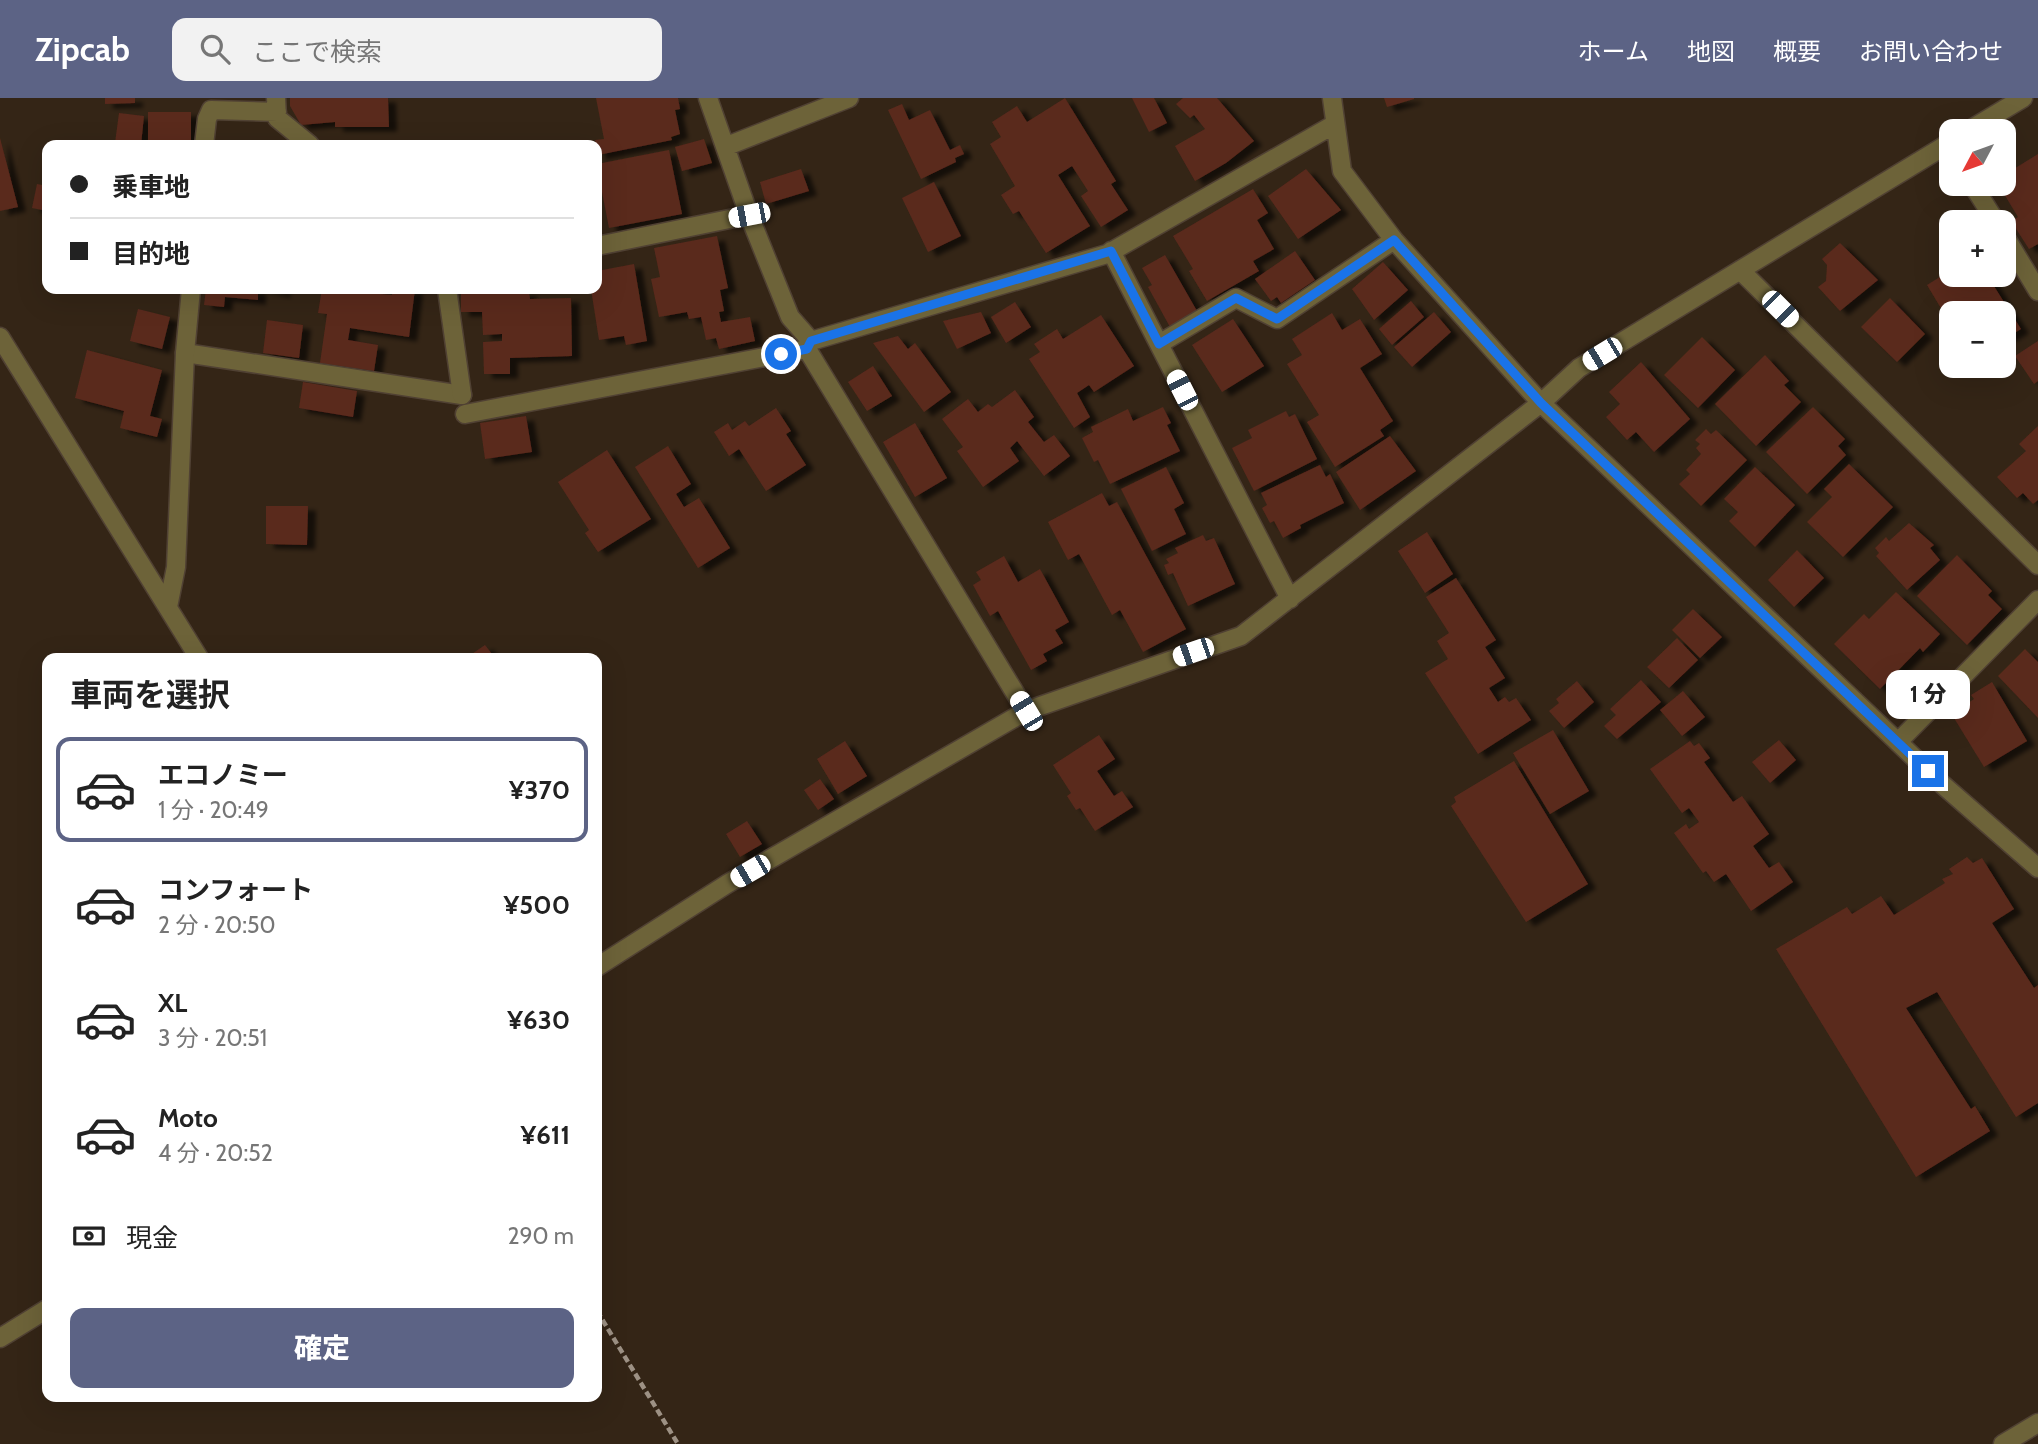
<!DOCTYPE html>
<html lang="ja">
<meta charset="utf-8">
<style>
:root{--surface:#fff;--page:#f2f2f2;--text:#222;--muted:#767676;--line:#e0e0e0;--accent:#5c6385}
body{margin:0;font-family:Cabin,"Noto Sans JP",sans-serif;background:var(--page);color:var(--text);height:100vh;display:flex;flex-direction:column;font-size:26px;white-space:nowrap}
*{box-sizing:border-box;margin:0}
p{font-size:23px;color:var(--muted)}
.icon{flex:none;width:38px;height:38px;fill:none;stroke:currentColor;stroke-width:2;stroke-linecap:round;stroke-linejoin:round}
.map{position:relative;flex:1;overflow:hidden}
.sheet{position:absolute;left:42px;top:555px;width:560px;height:749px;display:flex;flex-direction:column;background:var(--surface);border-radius:14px;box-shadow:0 7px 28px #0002}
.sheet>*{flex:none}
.hud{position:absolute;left:42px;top:42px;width:560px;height:154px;border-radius:14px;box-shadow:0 7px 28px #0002;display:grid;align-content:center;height:154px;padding:0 28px;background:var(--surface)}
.needle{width:46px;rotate:229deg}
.tools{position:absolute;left:1939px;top:21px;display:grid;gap:14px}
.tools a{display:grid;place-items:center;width:77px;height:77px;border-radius:14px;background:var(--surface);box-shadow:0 7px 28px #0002;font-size:35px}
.end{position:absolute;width:32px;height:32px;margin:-16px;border:9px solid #1a73e8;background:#fff;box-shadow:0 0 0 4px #fff}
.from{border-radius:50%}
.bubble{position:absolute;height:49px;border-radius:14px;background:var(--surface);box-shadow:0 7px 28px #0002;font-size:23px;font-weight:800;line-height:49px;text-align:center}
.car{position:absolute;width:21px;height:42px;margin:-21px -10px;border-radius:9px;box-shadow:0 0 5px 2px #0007;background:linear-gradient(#fff 24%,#345 0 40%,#fff 0 76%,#345 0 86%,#fff 0)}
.hud b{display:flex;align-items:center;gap:24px;height:66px;font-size:26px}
.hud b+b{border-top:2px solid var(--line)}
.hud i{width:18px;height:18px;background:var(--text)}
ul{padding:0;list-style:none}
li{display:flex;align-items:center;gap:21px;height:105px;margin:0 14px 10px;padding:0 14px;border:4px solid transparent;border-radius:14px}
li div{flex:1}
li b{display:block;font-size:26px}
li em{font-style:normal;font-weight:800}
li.on{border-color:var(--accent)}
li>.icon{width:63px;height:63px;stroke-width:1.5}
h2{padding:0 28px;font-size:32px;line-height:84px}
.pay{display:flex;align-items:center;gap:18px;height:77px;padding:0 28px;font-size:26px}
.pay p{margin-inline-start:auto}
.primary-button{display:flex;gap:14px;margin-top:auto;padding:14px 28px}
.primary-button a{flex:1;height:80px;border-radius:14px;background:var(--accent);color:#fff;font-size:28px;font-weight:800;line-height:80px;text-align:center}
header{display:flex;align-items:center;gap:42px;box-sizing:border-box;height:98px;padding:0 35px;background:var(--accent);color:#fff}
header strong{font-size:33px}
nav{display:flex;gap:38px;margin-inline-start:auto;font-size:24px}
.search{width:490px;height:63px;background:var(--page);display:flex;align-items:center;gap:18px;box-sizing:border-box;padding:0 24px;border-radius:14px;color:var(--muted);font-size:26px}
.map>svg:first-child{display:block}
.building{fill:#5a291c;filter:url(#shadow)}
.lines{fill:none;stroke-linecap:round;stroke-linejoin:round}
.service-casing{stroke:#504133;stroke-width:21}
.minor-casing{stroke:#504133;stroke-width:21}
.tertiary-casing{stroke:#504133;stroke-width:21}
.path{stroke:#9d9184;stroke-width:4.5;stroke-dasharray:7 3.5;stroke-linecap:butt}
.service{stroke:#6d6339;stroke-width:18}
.minor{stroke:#6d6339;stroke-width:18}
.tertiary{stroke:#6d6339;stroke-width:18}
.route{stroke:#1a73e8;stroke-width:9}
</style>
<header>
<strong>Zipcab</strong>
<div class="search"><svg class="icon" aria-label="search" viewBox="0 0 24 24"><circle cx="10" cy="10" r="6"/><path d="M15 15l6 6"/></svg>ここで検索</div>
<nav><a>ホーム</a><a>地図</a><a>概要</a><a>お問い合わせ</a></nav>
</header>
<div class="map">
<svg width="2038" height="1346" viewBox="0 0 2038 1346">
<defs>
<filter id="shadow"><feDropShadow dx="8" dy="4.5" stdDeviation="2" flood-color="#0009"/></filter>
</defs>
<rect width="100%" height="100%" fill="#342516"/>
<path class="building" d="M 105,0 L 135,0 L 135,5 L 105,6 Z
M 290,0 L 388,0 L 389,29 L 335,29 L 335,24 L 301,27 L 290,8 Z
M 596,0 L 678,0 L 680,11 L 675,12 L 680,36 L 671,39 L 672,42 L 598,57 L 595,42 L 604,41 Z
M 1065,0 L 1116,83 L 1111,86 L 1128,112 L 1101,129 L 1081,98 L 1088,93 L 1072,68 L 1058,77 L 1090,128 L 1046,155 L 1019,113 L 1013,116 L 1001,97 L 1015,88 L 990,46 L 1001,39 L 992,24 L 1017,8 L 1027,24 Z
M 1132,0 L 1154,0 L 1167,25 L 1149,34 Z
M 1183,0 L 1217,0 L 1254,43 L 1226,65 L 1195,83 L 1175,48 L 1205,31 L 1194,17 L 1190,20 L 1176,6 Z
M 1384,0 L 1414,0 L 1414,1 L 1387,9 Z
M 902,6 L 909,22 L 930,12 L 950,52 L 960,47 L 964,56 L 955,60 L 956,64 L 921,81 L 888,12 Z
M 148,14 L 191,14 L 191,47 L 148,47 Z
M 119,15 L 144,18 L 141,47 L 115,45 Z
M 0,40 L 18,109 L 0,113 Z
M 704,41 L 712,65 L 682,73 L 675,49 Z
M 669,52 L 682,116 L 609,130 L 602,94 L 597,95 L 597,66 Z
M 2038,56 L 2038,146 L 2029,151 L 2011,123 L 2018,119 L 1998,86 L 2004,86 L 2004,77 Z
M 801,71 L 809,93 L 766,106 L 760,84 Z
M 1306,71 L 1341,112 L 1298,141 L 1268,98 Z
M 934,84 L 961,138 L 928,154 L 902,100 Z
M 37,86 L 47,88 L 47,113 L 32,110 Z
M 1253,91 L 1268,115 L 1257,122 L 1274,151 L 1253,163 L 1259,173 L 1207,203 L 1189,173 L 1193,171 L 1173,138 Z
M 717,138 L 728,190 L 720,192 L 724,213 L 719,214 L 721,224 L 750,219 L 755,243 L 719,251 L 716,240 L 706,242 L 701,219 L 689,221 L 687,214 L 659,219 L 651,181 L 660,179 L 654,150 Z
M 1840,145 L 1878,182 L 1840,213 L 1818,189 L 1826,183 L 1827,167 L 1822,161 Z
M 1295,153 L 1315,182 L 1281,205 L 1277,199 L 1271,203 L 1255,181 Z
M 1165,157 L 1197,213 L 1170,229 L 1148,189 L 1152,187 L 1142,170 Z
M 1383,164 L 1408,192 L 1374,222 L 1352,191 Z
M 634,166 L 647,243 L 626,247 L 624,238 L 599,242 L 591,191 L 597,191 L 597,173 Z
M 1951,172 L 1951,177 L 1987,177 L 2021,231 L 2004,241 L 2004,215 L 1951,215 L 1948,222 L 1927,187 Z
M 206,191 L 258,191 L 258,202 L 225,199 L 224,209 L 204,207 Z
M 260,191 L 283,191 L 283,195 Z
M 322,191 L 382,191 L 381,196 L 392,197 L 392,191 L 415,191 L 409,239 L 350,230 L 348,242 L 378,247 L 374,273 L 320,265 L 327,216 L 318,215 Z
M 461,191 L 513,191 L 513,194 L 529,194 L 530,201 L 571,200 L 572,258 L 510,260 L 510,276 L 484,276 L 483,244 L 502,243 L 502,236 L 483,237 L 482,214 L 461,214 Z
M 1890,200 L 1925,236 L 1897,264 L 1861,229 Z
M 1411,203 L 1424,219 L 1392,247 L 1379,231 Z
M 1015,204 L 1031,229 L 1006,245 L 991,219 Z
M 138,211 L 170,219 L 162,251 L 130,243 Z
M 981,214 L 991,235 L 957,251 L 943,223 Z
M 1434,214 L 1451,234 L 1412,269 L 1394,249 Z
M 1332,215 L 1342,232 L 1360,221 L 1382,256 L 1360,270 L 1393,323 L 1380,332 L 1384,338 L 1335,369 L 1307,324 L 1319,317 L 1287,266 L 1302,257 L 1292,241 Z
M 1101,217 L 1134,268 L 1094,294 L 1089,287 L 1077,295 L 1090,319 L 1074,330 L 1029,261 L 1040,254 L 1034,246 L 1057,231 L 1063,241 Z
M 1233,221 L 1264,268 L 1222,294 L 1192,247 Z
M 267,222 L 303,227 L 299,260 L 263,255 Z
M 898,238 L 908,251 L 915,245 L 951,294 L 924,314 L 873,245 Z
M 1702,239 L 1735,272 L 1698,310 L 1664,277 Z
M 2038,243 L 2038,283 L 2034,286 L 2015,258 Z
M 87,252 L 162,272 L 150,318 L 162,321 L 157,339 L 120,330 L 124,313 L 75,300 Z
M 1765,257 L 1789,283 L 1784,287 L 1801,304 L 1756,348 L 1715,306 Z
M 1641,264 L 1690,321 L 1654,354 L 1636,334 L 1627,342 L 1606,319 L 1620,306 L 1609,294 Z
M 873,268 L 892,298 L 867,313 L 848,284 Z
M 303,284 L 357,293 L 353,319 L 299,310 Z
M 1015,292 L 1034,319 L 1028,324 L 1044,344 L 1054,337 L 1070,358 L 1044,378 L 1017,343 L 1010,350 L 1019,363 L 983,389 L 957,353 L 963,349 L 942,321 L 968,301 L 978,314 L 988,306 L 992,309 Z
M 1163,309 L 1171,325 L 1167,327 L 1180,353 L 1110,386 L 1098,362 L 1094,364 L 1082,340 L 1093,334 L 1091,329 L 1128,311 L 1133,323 Z
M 1813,309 L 1845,341 L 1838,348 L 1846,357 L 1807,396 L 1766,354 Z
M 776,310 L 791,333 L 786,336 L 806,367 L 766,393 L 739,351 L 729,358 L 714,334 L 728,325 L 732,332 L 745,323 L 749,328 Z
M 1286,313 L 1289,319 L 1295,316 L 1317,361 L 1254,393 L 1232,350 L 1252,340 L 1248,332 Z
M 526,318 L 532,354 L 485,361 L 480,325 Z
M 915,325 L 947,380 L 915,399 L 883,344 Z
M 2038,328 L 2038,402 L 2033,406 L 2023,395 L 2017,400 L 1997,379 L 2026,353 L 2019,346 Z
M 1706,331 L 1711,336 L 1716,332 L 1747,362 L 1701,408 L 1679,386 L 1690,376 L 1686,372 L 1701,356 L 1696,350 L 1700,346 L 1695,342 Z
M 1390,338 L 1416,373 L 1360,412 L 1336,374 Z
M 668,348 L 691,386 L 676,396 L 684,409 L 699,400 L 730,450 L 698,470 L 635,369 Z
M 607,352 L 651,421 L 598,454 L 585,435 L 589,432 L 558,384 Z
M 1849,366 L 1893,409 L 1843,459 L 1807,424 L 1832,399 L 1824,391 Z
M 1320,367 L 1326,379 L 1330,376 L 1344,405 L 1300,427 L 1301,430 L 1283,440 L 1274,423 L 1270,425 L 1262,410 L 1267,407 L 1261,395 Z
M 1166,369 L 1184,405 L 1174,411 L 1186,436 L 1152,453 L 1121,391 Z
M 1755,369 L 1795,407 L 1755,449 L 1729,423 L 1738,414 L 1724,401 Z
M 1102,395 L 1109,408 L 1117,404 L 1186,531 L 1143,554 L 1120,512 L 1112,517 L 1079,456 L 1068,462 L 1048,424 Z
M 266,408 L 308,408 L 307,447 L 266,446 Z
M 1909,425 L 1934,447 L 1930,450 L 1940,462 L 1907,492 L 1876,458 L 1879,455 L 1875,450 L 1886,439 L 1889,443 Z
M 1427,434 L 1453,476 L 1425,495 L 1398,453 Z
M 1203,437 L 1206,443 L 1214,440 L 1235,486 L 1188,508 L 1173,475 L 1168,477 L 1164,467 L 1169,465 L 1166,461 L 1178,455 L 1175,450 Z
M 1797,452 L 1824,480 L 1794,509 L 1768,482 Z
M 1957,457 L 1992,493 L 1988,497 L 2002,511 L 1967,547 L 1917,498 Z
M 1004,458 L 1018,484 L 1040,471 L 1069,524 L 1055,532 L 1063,545 L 1043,556 L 1047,563 L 1031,572 L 998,513 L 990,518 L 973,487 L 981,482 L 976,474 Z
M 1456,480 L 1496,542 L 1485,549 L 1505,580 L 1489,590 L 1498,604 L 1505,599 L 1509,604 L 1516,600 L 1531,622 L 1478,656 L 1425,575 L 1448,561 L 1437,543 L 1449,535 L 1426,499 Z
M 1896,494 L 1940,536 L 1923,554 L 1920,550 L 1880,591 L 1834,546 L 1864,516 L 1869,521 Z
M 1693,511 L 1722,539 L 1700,560 L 1672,532 Z
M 1677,540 L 1698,562 L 1669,590 L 1647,569 Z
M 485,547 L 495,560 L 466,560 Z
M 2025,551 L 2038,564 L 2038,620 L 1998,578 Z
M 1641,582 L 1661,604 L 1617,641 L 1604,628 L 1616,617 L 1610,611 Z
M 1577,583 L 1594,604 L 1564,630 L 1549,613 L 1559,605 L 1556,601 Z
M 1992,584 L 2027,643 L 1984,669 L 1954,620 L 1965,614 L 1962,609 L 1974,601 L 1971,597 Z
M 1683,593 L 1705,619 L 1682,638 L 1660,612 Z
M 1553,632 L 1589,693 L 1550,716 L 1513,655 Z
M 1099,637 L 1115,661 L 1097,673 L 1114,698 L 1122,693 L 1133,709 L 1095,733 L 1080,710 L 1076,712 L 1067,698 L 1071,695 L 1053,667 Z
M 1779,642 L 1796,662 L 1770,685 L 1752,664 Z
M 845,643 L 867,678 L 838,696 L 817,661 Z
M 1690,643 L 1694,648 L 1699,645 L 1710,660 L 1704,664 L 1733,704 L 1742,698 L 1769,736 L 1753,748 L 1769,770 L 1779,764 L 1793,784 L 1751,813 L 1726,776 L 1714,784 L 1706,773 L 1703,775 L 1674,735 L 1686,726 L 1689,731 L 1699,724 L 1689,710 L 1682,715 L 1650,671 Z
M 1514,663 L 1588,786 L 1526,824 L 1451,708 L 1456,704 L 1454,699 Z
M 820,681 L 834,701 L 818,712 L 804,692 Z
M 747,723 L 762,746 L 740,759 L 726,736 Z
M 1967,759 L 1973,765 L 1982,760 L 2014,811 L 1992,825 L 2034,890 L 2038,887 L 2038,1005 L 2016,1019 L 1937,894 L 1906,910 L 1971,1011 L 1975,1008 L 1990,1033 L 1916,1079 L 1776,851 L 1847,809 L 1852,816 L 1881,798 L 1894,817 L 1945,785 L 1942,781 L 1953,776 L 1949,771 Z"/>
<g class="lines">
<g class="service-casing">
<path id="service" d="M 185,255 L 462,297"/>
</g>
<g class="minor-casing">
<path id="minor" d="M 276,0 L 277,20 L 310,47
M 708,0 L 749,117 L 790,219 L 811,243 L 807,251 L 1026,613
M 1332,0 L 1342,73 L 1394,142 L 1541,305 L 1943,687 L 2038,770
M 1968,33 L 2023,0
M 204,47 L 207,21 L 211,12 L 277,14
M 727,48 L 849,0
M 1972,86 L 1996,124
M 2004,137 L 2038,193
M 597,148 L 749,117
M 1111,153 L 1290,501
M 1740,172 L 2038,467
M 447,191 L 462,297
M 0,239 L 199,560
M 811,243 L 1107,156 L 1335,26
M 1159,246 L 1236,200 L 1277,221 L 1394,142
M 465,316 L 807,251
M 168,509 L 176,469 L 185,255 L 191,191
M 1898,644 L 2038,502
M 597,869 L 727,786 L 1026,613 L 1241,538 L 1541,305 L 1579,270 L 1951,44
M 0,1240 L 47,1211"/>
</g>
<g class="tertiary-casing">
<path id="tertiary" d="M 2003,1346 L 2038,1325"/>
</g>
<path class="path" d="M 597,1213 L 678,1346"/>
<use href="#service" class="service"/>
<use href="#minor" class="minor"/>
<use href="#tertiary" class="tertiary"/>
</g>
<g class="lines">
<path class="route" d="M 781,256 L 807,251 L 811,243 L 1111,153 L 1159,246 L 1236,200 L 1277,221 L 1394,142 L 1541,305 L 1928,673"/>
</g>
</svg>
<div class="tools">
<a><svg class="needle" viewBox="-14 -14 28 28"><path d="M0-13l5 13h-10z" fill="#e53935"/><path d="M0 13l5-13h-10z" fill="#767676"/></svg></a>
<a>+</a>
<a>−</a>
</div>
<i class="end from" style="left:781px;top:256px"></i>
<i class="end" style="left:1928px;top:673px"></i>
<div class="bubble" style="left:1886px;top:572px;width:84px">1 分</div>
<i class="car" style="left:749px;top:117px;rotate:259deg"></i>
<i class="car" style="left:1780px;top:211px;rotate:135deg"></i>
<i class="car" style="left:1602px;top:256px;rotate:239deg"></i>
<i class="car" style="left:1182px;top:292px;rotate:333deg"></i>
<i class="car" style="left:1193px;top:554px;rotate:251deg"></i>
<i class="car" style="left:1026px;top:613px;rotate:329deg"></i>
<i class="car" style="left:750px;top:773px;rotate:240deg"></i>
<div class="hud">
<b><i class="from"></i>乗車地</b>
<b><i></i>目的地</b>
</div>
<section class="sheet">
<h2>車両を選択</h2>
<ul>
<li class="on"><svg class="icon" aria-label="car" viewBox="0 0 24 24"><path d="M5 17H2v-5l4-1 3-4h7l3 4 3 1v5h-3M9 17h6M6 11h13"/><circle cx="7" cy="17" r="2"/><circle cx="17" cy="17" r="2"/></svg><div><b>エコノミー</b><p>1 分 · 20:49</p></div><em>¥370</em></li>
<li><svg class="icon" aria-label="car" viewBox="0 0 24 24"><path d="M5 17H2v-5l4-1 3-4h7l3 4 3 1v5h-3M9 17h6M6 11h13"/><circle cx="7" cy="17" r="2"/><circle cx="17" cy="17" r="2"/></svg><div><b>コンフォート</b><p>2 分 · 20:50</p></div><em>¥500</em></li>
<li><svg class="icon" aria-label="car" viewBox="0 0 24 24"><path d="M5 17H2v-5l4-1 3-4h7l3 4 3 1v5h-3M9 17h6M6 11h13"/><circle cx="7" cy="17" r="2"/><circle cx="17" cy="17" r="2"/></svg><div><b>XL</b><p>3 分 · 20:51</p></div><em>¥630</em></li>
<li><svg class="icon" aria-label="car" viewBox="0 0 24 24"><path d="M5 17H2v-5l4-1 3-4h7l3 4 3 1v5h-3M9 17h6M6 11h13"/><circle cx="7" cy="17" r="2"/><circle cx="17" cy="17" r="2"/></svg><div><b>Moto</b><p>4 分 · 20:52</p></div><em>¥611</em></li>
</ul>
<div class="pay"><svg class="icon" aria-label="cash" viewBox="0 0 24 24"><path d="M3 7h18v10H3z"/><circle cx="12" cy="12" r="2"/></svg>現金<p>290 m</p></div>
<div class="primary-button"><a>確定</a></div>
</section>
</div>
